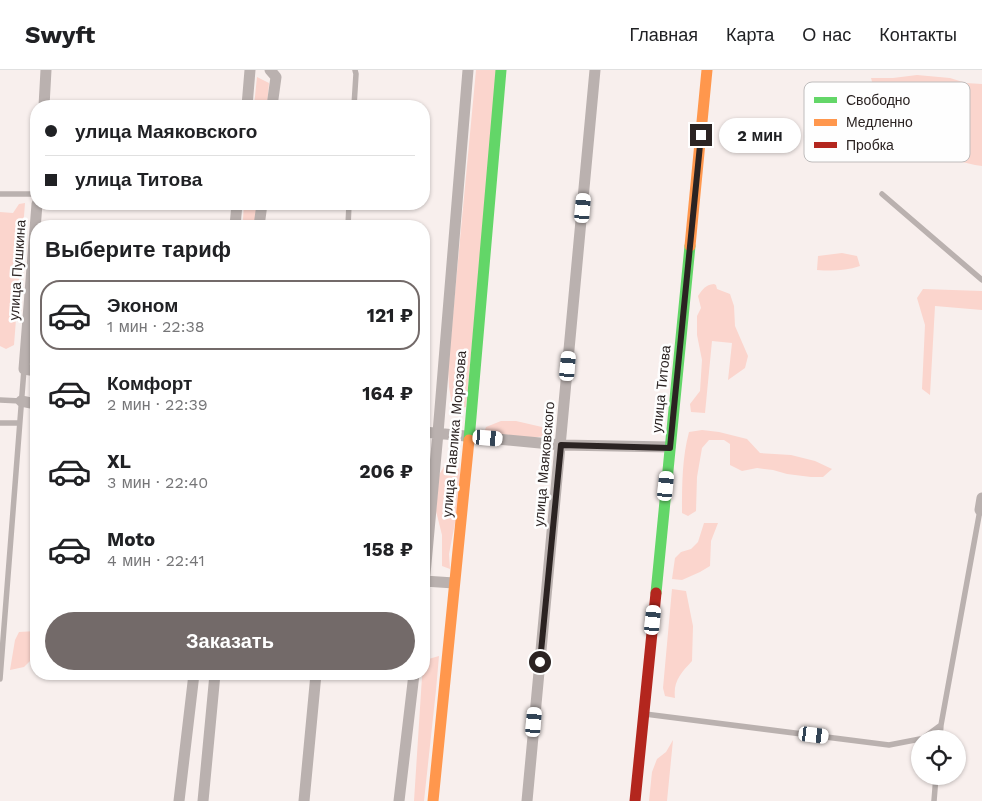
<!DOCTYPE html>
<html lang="ru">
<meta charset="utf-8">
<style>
:root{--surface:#fff;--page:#f2f2f2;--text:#202124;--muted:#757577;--line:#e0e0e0;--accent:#736a69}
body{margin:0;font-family:"Work Sans",sans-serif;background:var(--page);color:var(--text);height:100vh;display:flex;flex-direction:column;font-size:19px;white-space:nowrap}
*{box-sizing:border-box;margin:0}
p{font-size:16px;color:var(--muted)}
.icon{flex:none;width:28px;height:28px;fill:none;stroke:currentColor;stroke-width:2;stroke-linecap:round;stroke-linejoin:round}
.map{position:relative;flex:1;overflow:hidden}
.sheet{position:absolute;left:30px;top:150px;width:400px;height:460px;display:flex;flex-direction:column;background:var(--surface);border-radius:20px;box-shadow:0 1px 4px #0004}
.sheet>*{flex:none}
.guide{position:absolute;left:30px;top:30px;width:400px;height:110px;border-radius:20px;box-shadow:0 1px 4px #0004;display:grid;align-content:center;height:110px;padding:0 15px;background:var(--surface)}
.fabs{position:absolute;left:911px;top:660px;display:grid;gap:10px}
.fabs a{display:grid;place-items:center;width:55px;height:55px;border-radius:50%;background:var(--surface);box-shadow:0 1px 4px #0004;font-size:25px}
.end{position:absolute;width:22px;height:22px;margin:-11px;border:6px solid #2b2322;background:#fff;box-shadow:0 0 0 2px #fff}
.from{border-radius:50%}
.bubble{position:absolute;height:35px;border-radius:18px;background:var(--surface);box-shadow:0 1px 4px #0004;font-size:16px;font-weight:700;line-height:35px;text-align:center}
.car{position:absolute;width:15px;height:30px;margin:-15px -8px;border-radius:6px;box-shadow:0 0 4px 1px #0007;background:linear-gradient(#fff 24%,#345 0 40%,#fff 0 76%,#345 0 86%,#fff 0)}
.guide b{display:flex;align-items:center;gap:18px;height:48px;font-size:19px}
.guide b+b{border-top:1px solid var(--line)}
.guide i{width:12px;height:12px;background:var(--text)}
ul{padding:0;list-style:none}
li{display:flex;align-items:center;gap:15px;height:70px;margin:0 10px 8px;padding:0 5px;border:2px solid transparent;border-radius:20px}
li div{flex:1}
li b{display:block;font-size:19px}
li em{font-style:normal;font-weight:700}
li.active{border-color:var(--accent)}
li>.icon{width:45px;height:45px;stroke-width:1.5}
h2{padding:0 15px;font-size:22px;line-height:60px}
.cta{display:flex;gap:10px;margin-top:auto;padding:10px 15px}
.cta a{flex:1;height:58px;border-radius:30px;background:var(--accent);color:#fff;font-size:20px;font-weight:700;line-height:58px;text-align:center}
header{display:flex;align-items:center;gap:30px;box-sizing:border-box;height:70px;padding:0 25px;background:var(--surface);border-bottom:1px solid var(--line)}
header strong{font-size:24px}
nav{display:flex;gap:28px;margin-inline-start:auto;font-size:18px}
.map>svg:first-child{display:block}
.green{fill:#fbd5cd}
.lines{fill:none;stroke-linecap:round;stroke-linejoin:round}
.lane{stroke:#bab1af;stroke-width:5.5}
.street{stroke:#bab1af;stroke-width:11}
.fast{stroke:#63d668;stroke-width:11}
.slow{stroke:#ff974d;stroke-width:11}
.jam{stroke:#b3261e;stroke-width:11}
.route{stroke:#2b2322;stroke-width:6}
.labels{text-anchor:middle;stroke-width:5;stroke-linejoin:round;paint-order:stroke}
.street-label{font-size:14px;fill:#2b2322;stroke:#fefefe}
.key{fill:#fefefe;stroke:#bfbcbc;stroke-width:1}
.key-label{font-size:14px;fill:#2b2322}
</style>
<header>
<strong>Swyft</strong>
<nav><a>Главная</a><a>Карта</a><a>О нас</a><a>Контакты</a></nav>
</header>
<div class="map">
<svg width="982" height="731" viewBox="0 0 982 731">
<rect width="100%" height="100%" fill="#f8efed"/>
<path class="green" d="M 476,0 L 498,0 L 466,337 L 460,338 L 452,335 L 449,317 L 448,297 Z
M 917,5 L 950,8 L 966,13 L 982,14 L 982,96 L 975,95 L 954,90 L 943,74 L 930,85 L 920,82 L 917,69 L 902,79 L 895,92 L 876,90 L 874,43 L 875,23 L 871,8 L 893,8 Z
M 257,7 L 269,13 L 267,36 L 254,36 Z
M 25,133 L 14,275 L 6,279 L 0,276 L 0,142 L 13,143 L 19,134 Z
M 244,134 L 259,134 L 256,156 L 244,156 L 243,149 Z
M 842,183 L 857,186 L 860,196 C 845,201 832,201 817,200 L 818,186 Z
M 714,214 L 716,215 L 717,219 L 730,224 L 734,236 L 735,256 L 748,286 L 745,298 L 728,310 L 732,273 L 712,271 L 705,343 L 691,342 L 690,334 L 700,321 L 702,290 L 697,265 L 697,246 L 701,238 L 698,226 C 703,219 705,215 714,214 Z
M 923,219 L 982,221 L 982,240 L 935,236 L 930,325 L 922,319 L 925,255 L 917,228 Z
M 501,351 L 516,351 L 542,357 L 550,365 L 514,371 L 484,363 L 486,357 Z
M 702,360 L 719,362 L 747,369 L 760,383 L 791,385 L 815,391 L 832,399 L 823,407 L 811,407 L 787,404 L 773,400 L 757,398 L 742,401 L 730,395 L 730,374 L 724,370 L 709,370 L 702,378 L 697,407 L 696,441 L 688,446 L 682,443 C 682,416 682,388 689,362 Z
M 459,391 L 461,422 L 449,484 L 450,499 L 442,496 L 442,465 L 436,441 L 439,405 L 446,393 Z
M 704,453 L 718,453 L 711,471 L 710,496 L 700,502 L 682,510 L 672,509 L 675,488 L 681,482 L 691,479 L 698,472 Z
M 672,519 L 686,521 L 693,556 L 692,591 C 681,603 673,611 675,628 L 665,626 L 663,618 Z
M 36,561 L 36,585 L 24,597 L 10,600 L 15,570 L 19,562 Z
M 439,586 L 436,620 L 424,731 L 414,731 L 422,607 L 423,604 L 424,604 L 425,590 Z
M 673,670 L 667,731 L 649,731 L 652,702 L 657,689 L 666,682 Z"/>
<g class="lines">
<path class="lane" d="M 354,36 L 356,4 L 355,0
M 0,124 L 36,124
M 882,124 L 982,210
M 348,156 L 349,134
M 0,330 L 21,331
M 0,353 L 19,353
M 0,609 L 24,299
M 645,644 L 889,675 L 920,669
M 941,655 L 980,440
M 922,669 L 941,655 L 940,669
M 934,731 L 936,706"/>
<path class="street" d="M 270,0 L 276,7 L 272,36
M 44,36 L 46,0
M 247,36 L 250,0
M 235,156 L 237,134
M 259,156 L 262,134
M 36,301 L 24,299 L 37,134
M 21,331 L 36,334
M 424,362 L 561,375 L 670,377
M 982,428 L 980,440 L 982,440
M 424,511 L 454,513
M 424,515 L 438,363 L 468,0
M 179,731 L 194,604
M 203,731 L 215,604
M 304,731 L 316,604
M 399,731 L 414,604
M 527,731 L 595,0"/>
<path class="fast" d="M 469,370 L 501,0
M 656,523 L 690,176"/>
<path class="slow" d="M 690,176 L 707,0
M 433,731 L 469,370"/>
<path class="jam" d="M 635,731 L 656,523"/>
</g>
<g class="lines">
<path class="route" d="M 540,592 L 561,375 L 670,378 L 701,65"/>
</g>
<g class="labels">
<g class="street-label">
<text transform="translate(17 200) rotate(-86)" y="5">улица Пушкина</text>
<text transform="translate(661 319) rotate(-84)" y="5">улица Титова</text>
<text transform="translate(454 364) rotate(-85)" y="5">улица Павлика Морозова</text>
<text transform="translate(544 394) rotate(-85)" y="5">улица Маяковского</text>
</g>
</g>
<rect x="804" y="12" width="166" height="80" rx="8" class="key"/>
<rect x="814" y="27" width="23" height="6" fill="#63d668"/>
<rect x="814" y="49" width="23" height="7" fill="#ff974d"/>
<rect x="814" y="72" width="23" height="6" fill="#b3261e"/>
<g class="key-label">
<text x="846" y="35">Свободно</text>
<text x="846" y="57">Медленно</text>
<text x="846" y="80">Пробка</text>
</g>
</svg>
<div class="fabs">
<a><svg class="icon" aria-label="locate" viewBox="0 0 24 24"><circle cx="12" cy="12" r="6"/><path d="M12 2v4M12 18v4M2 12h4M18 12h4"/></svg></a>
</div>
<i class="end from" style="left:540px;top:592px"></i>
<i class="end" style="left:701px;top:65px"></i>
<div class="bubble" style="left:719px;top:48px;width:82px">2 мин</div>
<i class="car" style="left:583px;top:138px;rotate:5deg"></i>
<i class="car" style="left:568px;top:296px;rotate:5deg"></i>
<i class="car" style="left:488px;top:368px;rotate:95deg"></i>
<i class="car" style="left:666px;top:416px;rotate:6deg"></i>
<i class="car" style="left:653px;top:550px;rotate:6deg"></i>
<i class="car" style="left:534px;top:652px;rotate:5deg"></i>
<i class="car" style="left:814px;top:665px;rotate:97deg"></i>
<div class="guide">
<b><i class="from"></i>улица Маяковского</b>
<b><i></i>улица Титова</b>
</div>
<section class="sheet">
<h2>Выберите тариф</h2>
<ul>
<li class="active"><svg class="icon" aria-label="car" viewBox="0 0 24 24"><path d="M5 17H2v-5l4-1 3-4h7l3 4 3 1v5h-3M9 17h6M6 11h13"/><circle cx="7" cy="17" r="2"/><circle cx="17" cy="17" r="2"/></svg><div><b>Эконом</b><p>1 мин · 22:38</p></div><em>121 ₽</em></li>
<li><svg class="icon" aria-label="car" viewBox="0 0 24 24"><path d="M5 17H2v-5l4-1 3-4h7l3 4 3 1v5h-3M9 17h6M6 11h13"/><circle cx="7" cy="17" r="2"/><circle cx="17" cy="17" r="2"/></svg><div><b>Комфорт</b><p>2 мин · 22:39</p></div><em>164 ₽</em></li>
<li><svg class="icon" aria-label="car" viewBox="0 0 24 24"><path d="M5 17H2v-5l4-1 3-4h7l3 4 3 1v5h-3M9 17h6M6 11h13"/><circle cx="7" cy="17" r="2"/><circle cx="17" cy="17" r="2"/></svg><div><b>XL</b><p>3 мин · 22:40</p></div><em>206 ₽</em></li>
<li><svg class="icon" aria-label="car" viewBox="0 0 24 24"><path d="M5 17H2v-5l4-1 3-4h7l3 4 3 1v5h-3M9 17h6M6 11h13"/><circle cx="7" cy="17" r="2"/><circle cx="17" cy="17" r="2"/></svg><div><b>Moto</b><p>4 мин · 22:41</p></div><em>158 ₽</em></li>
</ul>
<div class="cta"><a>Заказать</a></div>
</section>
</div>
